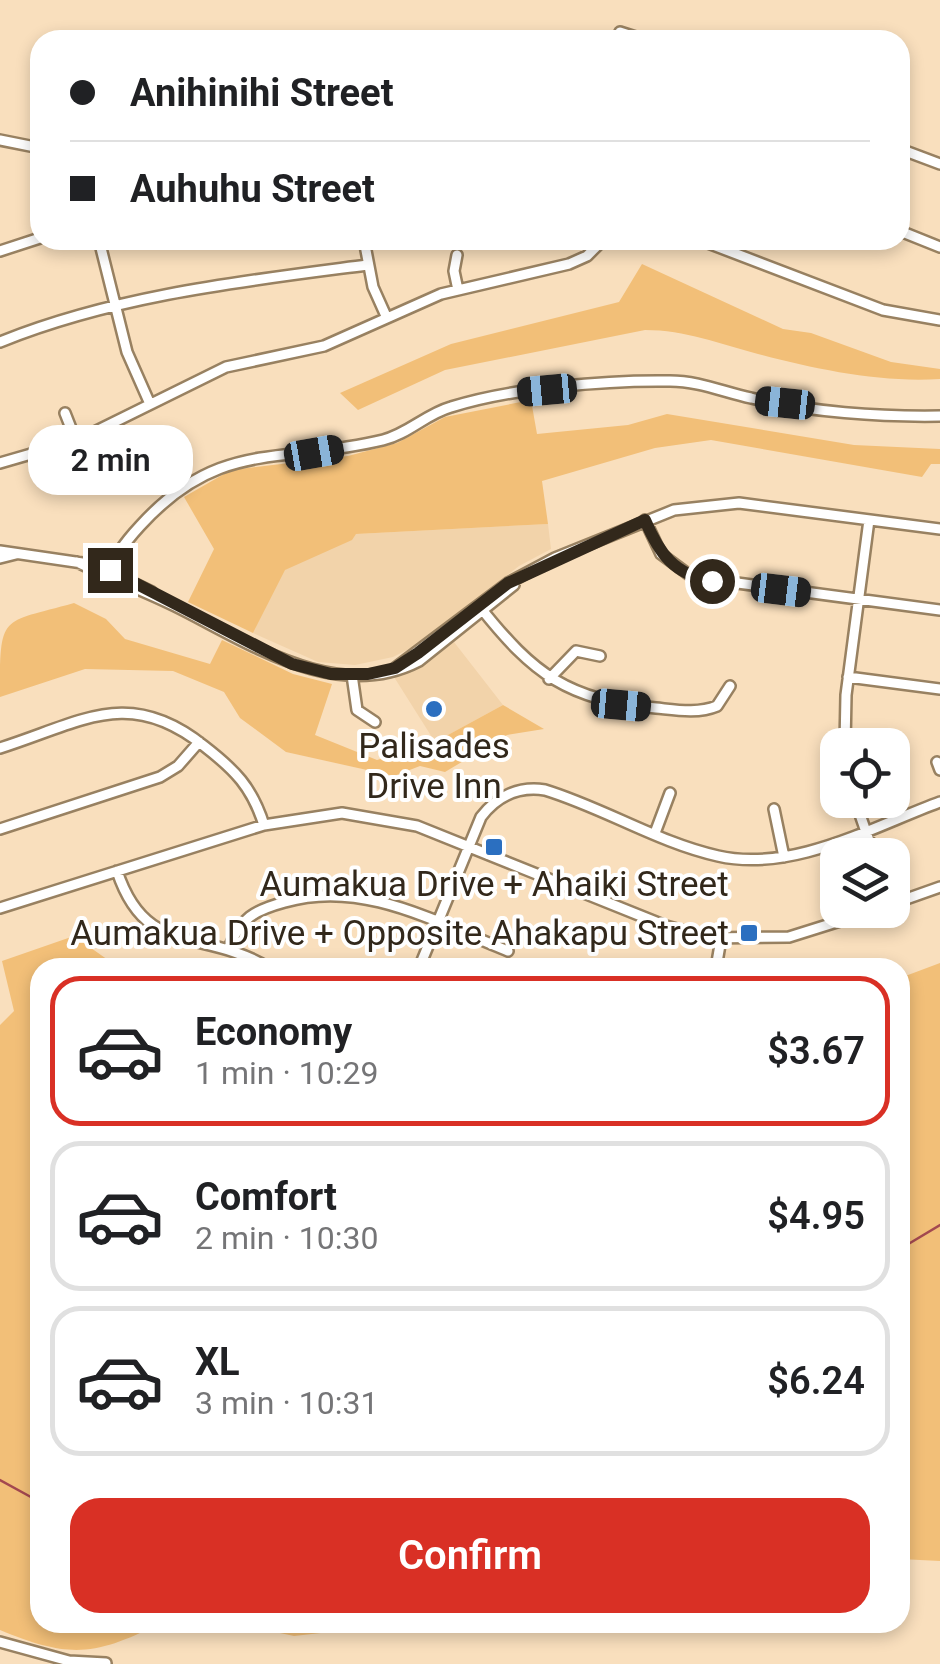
<!DOCTYPE html>
<meta charset="utf-8">
<style>
:root{--surface:#fff;--page:#f6f6f6;--text:#202124;--muted:#757577;--line:#e0e0e0;--accent:#d93025}
body{margin:0;font-family:Roboto,sans-serif;background:var(--page);color:var(--text);height:100vh;display:flex;flex-direction:column;font-size:38px;white-space:nowrap}
*{box-sizing:border-box;margin:0}
p{font-size:32px;color:var(--muted)}
.icon{flex:none;width:55px;height:55px;fill:none;stroke:currentColor;stroke-width:2;stroke-linecap:round;stroke-linejoin:round}
.map{position:relative;flex:1;overflow:hidden}
.side{position:absolute;left:30px;top:958px;width:880px;height:675px;display:flex;flex-direction:column;background:var(--surface);border-radius:30px;box-shadow:0 5px 15px #0003}
.side>*{flex:none}
.hud{position:absolute;left:30px;top:30px;width:880px;height:220px;border-radius:30px;box-shadow:0 5px 15px #0003;display:grid;align-content:center;height:220px;padding:0 40px;background:var(--surface)}
.buttons{position:absolute;left:820px;top:728px;display:grid;gap:20px}
.buttons a{display:grid;place-items:center;width:90px;height:90px;border-radius:20px;background:var(--surface);box-shadow:0 5px 15px #0003;font-size:50px}
.end{position:absolute;width:45px;height:45px;margin:-22px;border:12px solid #32281b;background:#fff;box-shadow:0 0 0 5px #fff}
.from{border-radius:50%}
.bubble{position:absolute;height:70px;border-radius:30px;background:var(--surface);box-shadow:0 5px 15px #0003;font-size:32px;font-weight:600;line-height:70px;text-align:center}
.car{position:absolute;width:30px;height:60px;margin:-30px -15px;border-radius:12px;box-shadow:0 0 8px 2px #0007;background:linear-gradient(#222 24%,#8ab4d8 0 40%,#222 0 76%,#8ab4d8 0 86%,#222 0)}
.hud b{display:flex;align-items:center;gap:35px;height:95px;font-size:38px}
.hud b+b{border-top:2px solid var(--line)}
.hud i{width:25px;height:25px;background:var(--text)}
ul{padding:18px 0 0;list-style:none}
li{display:flex;align-items:center;gap:30px;height:150px;margin:0 20px 15px;padding:0 20px;border:5px solid var(--line);border-radius:30px}
li div{flex:1}
li b{display:block;font-size:38px}
li em{font-style:normal;font-weight:600}
li.on{border-color:var(--accent)}
li>.icon{width:90px;height:90px;stroke-width:1.5}
.action{display:flex;gap:20px;margin-top:auto;padding:20px 40px}
.action a{flex:1;height:115px;border-radius:30px;background:var(--accent);color:#fff;font-size:40px;font-weight:600;line-height:115px;text-align:center}
.map>svg:first-child{display:block}
.built{fill:#f2d3aa}
.green{fill:#f2bf78}
.lines{fill:none;stroke-linecap:round;stroke-linejoin:round}
.stream{stroke:#a34850;stroke-width:2.5}
.minor-casing{stroke:#988161;stroke-width:14}
.minor{stroke:#fff;stroke-width:9}
.route{stroke:#32281b;stroke-width:12}
.poi-dot{fill:#2b6fc0;stroke:#fff;stroke-width:4}
.labels{text-anchor:middle;stroke-width:8;stroke-linejoin:round;paint-order:stroke}
.poi-label{font-size:35px;fill:#32281b;stroke:#fff}
</style>
<div class="map">
<svg width="940" height="1664" viewBox="0 0 940 1664">
<rect width="100%" height="100%" fill="#f9dfbd"/>
<path class="built" d="M 548,524 L 551,549 L 519,566 L 417,645 L 393,657 L 355,665 L 318,662 L 253,633 L 284,570 L 356,534 Z
M 454,642 L 503,705 L 435,742 L 394,677 Z"/>
<path class="green" d="M 642,264 L 783,329 L 811,333 L 891,362 L 940,369 L 940,379 C 880,383 815,369 758,354 C 720,344 685,330 645,330 L 445,370 L 358,410 L 340,393 L 451,344 L 619,302 Z
M 531,400 L 537,434 L 628,425 L 667,414 L 854,445 L 940,449 L 940,464 L 931,464 L 922,477 L 711,440 L 655,448 L 542,481 L 548,524 L 356,534 L 352,540 L 285,570 L 253,633 L 188,602 L 214,549 L 184,497 L 231,470 L 348,456 L 397,443 L 445,417 Z
M 74,603 L 106,619 L 125,639 L 210,664 L 222,640 L 293,674 L 332,684 L 315,735 L 377,760 L 435,742 L 503,705 L 544,729 L 507,735 L 445,772 L 420,766 L 394,776 L 286,752 L 240,718 L 224,692 L 173,671 L 85,669 L 0,697 C 0,612 0,624 74,603 Z
M 74,936 L 118,967 L 40,968 L 40,1622 L 161,1623 C 95,1656 70,1659 0,1630 L 0,1025 L 14,1011 L 2,961 Z
M 940,963 L 940,1561 L 900,1559 L 900,978 Z
M 233,1623 L 411,1623 L 294,1636 Z"/>
<g class="lines">
<path class="stream" d="M 900,1249 L 940,1225
M 0,1480 L 40,1502"/>
<g class="minor-casing">
<path id="minor" d="M 620,32 L 645,40
M 0,140 L 40,148
M 900,149 L 940,164
M 900,231 L 940,247
M 99,240 L 127,352 L 150,404
M 364,240 L 373,287 L 386,316
M 700,240 L 883,310 L 940,320
M 0,251 L 40,238
M 457,255 L 454,271 L 458,290
M 0,342 C 116,295 244,281 367,265
M 65,413 L 76,441
M 0,463 L 76,441 L 226,367 L 324,346 L 441,294 L 569,264 L 587,256 L 603,240
M 645,520 L 661,554 L 692,577 L 940,610
M 0,551 L 96,565 L 152,592
M 0,558 L 16,554
M 77,562 C 109,578 143,590 175,606 C 248,642 336,704 419,661 L 514,585
M 110,578 C 111,559 127,540 140,526 C 220,438 280,465 383,440 C 408,434 426,414 451,407 C 511,388 606,380 670,381 C 699,381 723,392 751,398 C 809,412 880,417 940,416
M 480,607 C 534,675 568,700 656,708 C 676,710 698,714 717,706 L 730,686
M 395,668 L 508,583 L 555,558 L 674,510 L 739,503 L 940,529
M 352,675 L 357,710 L 375,722
M 848,677 L 940,689
M 549,679 L 576,651 L 600,656
M 845,745 L 846,695 L 869,520
M 0,748 C 82,722 129,686 204,746 C 235,770 252,787 264,825
M 937,762 L 940,770
M 855,800 L 874,855
M 774,809 L 784,857
M 0,829 L 160,777 L 178,766 L 199,742
M 655,833 L 670,793
M 117,871 C 146,959 202,927 269,968
M 892,904 L 940,887
M 0,908 L 264,825 L 342,813 L 417,826 L 666,926 L 709,938 L 789,937 L 875,910
M 229,948 C 240,918 255,910 285,902 C 363,879 437,923 508,951
M 419,968 L 481,817 C 497,796 519,786 545,790 C 604,808 659,843 718,856 C 792,873 872,827 940,802
M 716,968 L 721,939
M 0,1642 L 69,1661 L 106,1663"/>
</g>
<use href="#minor" class="minor"/>
</g>
<g class="lines">
<path class="route" d="M 110,570 L 292,664 L 331,674 L 368,674 L 395,668 L 418,653 L 508,583 L 645,520 C 659,553 674,575 712,581"/>
</g>
<g class="poi-dot">
<circle cx="434" cy="709" r="10"/>
<rect x="484" y="837" width="20" height="20" rx="5"/>
<rect x="739" y="923" width="20" height="20" rx="5"/>
</g>
<g class="labels">
<g class="poi-label">
<text x="434" y="758">Palisades<tspan x="434" dy="40">Drive Inn</tspan></text>
<text x="494" y="896">Aumakua Drive + Ahaiki Street</text>
<text x="729" y="945" text-anchor="end">Aumakua Drive + Opposite Ahakapu Street</text>
</g>
</g>
</svg>
<div class="buttons">
<a><svg class="icon" aria-label="locate" viewBox="0 0 24 24"><circle cx="12" cy="12" r="6"/><path d="M12 2v4M12 18v4M2 12h4M18 12h4"/></svg></a>
<a><svg class="icon" aria-label="layers" viewBox="0 0 24 24"><path d="M12 4l9 5-9 5-9-5zM3 14l9 5 9-5"/></svg></a>
</div>
<i class="end from" style="left:712px;top:581px"></i>
<i class="end" style="left:110px;top:570px"></i>
<div class="bubble" style="left:28px;top:425px;width:165px">2 min</div>
<i class="car" style="left:547px;top:390px;rotate:265deg"></i>
<i class="car" style="left:785px;top:403px;rotate:276deg"></i>
<i class="car" style="left:314px;top:453px;rotate:80deg"></i>
<i class="car" style="left:781px;top:590px;rotate:97deg"></i>
<i class="car" style="left:621px;top:705px;rotate:95deg"></i>
<div class="hud">
<b><i class="from"></i>Anihinihi Street</b>
<b><i></i>Auhuhu Street</b>
</div>
<section class="side">
<ul>
<li class="on"><svg class="icon" aria-label="car" viewBox="0 0 24 24"><path d="M5 17H2v-5l4-1 3-4h7l3 4 3 1v5h-3M9 17h6M6 11h13"/><circle cx="7" cy="17" r="2"/><circle cx="17" cy="17" r="2"/></svg><div><b>Economy</b><p>1 min · 10:29</p></div><em>$3.67</em></li>
<li><svg class="icon" aria-label="car" viewBox="0 0 24 24"><path d="M5 17H2v-5l4-1 3-4h7l3 4 3 1v5h-3M9 17h6M6 11h13"/><circle cx="7" cy="17" r="2"/><circle cx="17" cy="17" r="2"/></svg><div><b>Comfort</b><p>2 min · 10:30</p></div><em>$4.95</em></li>
<li><svg class="icon" aria-label="car" viewBox="0 0 24 24"><path d="M5 17H2v-5l4-1 3-4h7l3 4 3 1v5h-3M9 17h6M6 11h13"/><circle cx="7" cy="17" r="2"/><circle cx="17" cy="17" r="2"/></svg><div><b>XL</b><p>3 min · 10:31</p></div><em>$6.24</em></li>
</ul>
<div class="action"><a>Confirm</a></div>
</section>
</div>
